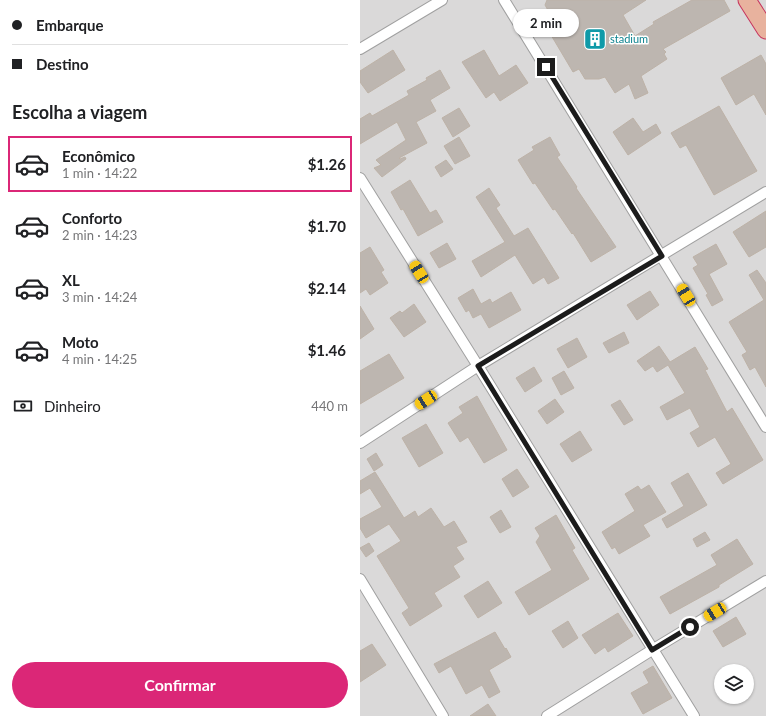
<!DOCTYPE html>
<html lang="pt">
<meta charset="utf-8">
<style>
:root{--surface:#fff;--page:#f6f6f6;--text:#202124;--muted:#757577;--line:#e0e0e0;--accent:#db2777}
body{margin:0;font-family:Lato,sans-serif;background:var(--page);color:var(--text);height:100vh;display:flex;flex-direction:column;font-size:15px;white-space:nowrap}
*{box-sizing:border-box;margin:0}
p{font-size:13px;color:var(--muted)}
.icon{flex:none;width:22px;height:22px;fill:none;stroke:currentColor;stroke-width:2;stroke-linecap:round;stroke-linejoin:round}
.map{position:relative;flex:1;overflow:hidden}
.drawer{display:flex;flex-direction:column;background:var(--surface);width:360px}
.drawer>*{flex:none}
.top-card{display:grid;align-content:center;height:88px;padding:0 12px;background:var(--surface)}
.buttons{position:absolute;left:354px;top:664px;display:grid;gap:8px}
.buttons a{display:grid;place-items:center;width:40px;height:40px;border-radius:50%;background:var(--surface);box-shadow:0 1px 3px #0004;font-size:20px}
.end{position:absolute;width:18px;height:18px;margin:-9px;border:5px solid #1c1c1c;background:#fff;box-shadow:0 0 0 2px #fff}
.from{border-radius:50%}
.bubble{position:absolute;height:28px;border-radius:14px;background:var(--surface);box-shadow:0 1px 3px #0004;font-size:13px;font-weight:700;line-height:28px;text-align:center}
.car{position:absolute;width:12px;height:24px;margin:-12px -6px;border-radius:5px;box-shadow:0 0 3px 1px #0007;background:linear-gradient(#f5c518 24%,#345 0 40%,#f5c518 0 76%,#345 0 86%,#f5c518 0)}
.top-card b{display:flex;align-items:center;gap:14px;height:38px;font-size:15px}
.top-card b+b{border-top:1px solid var(--line)}
.top-card i{width:10px;height:10px;background:var(--text)}
ul{padding:0;list-style:none}
li{display:flex;align-items:center;gap:12px;height:56px;margin:0 8px 6px;padding:0 4px;border:2px solid transparent;border-radius:0px}
li div{flex:1}
li b{display:block;font-size:15px}
li em{font-style:normal;font-weight:700}
li.selected{border-color:var(--accent)}
li>.icon{width:36px;height:36px;stroke-width:1.5}
h2{padding:0 12px;font-size:18px;line-height:48px}
.pay{display:flex;align-items:center;gap:10px;height:44px;padding:0 12px;font-size:15px}
.pay p{margin-inline-start:auto}
.button{display:flex;gap:8px;margin-top:auto;padding:8px 12px}
.button a{flex:1;height:46px;border-radius:24px;background:var(--accent);color:#fff;font-size:16px;font-weight:700;line-height:46px;text-align:center}
main{display:flex;flex:1;min-height:0}
.map>svg:first-child{display:block}
.residential{fill:#dad9d9;fill-rule:evenodd}
.building{fill:#bdb6b0;stroke:#bdb2a7}
.lines{fill:none;stroke-linecap:round;stroke-linejoin:round}
.minor-casing{stroke:#a0a0a0;stroke-width:12}
.trunk-casing{stroke:#c6345e;stroke-width:19}
.minor{stroke:#fff;stroke-width:10}
.trunk{stroke:#e8b29e;stroke-width:17}
.route{stroke:#1c1c1c;stroke-width:5}
.labels{text-anchor:middle;stroke-width:3;stroke-linejoin:round;paint-order:stroke}
.culture-label{font-size:11px;fill:#0d838f;stroke:#fff;text-anchor:start}
</style>
<main>
<section class="drawer">
<div class="top-card">
<b><i class="from"></i>Embarque</b>
<b><i></i>Destino</b>
</div>
<h2>Escolha a viagem</h2>
<ul>
<li class="selected"><svg class="icon" aria-label="car" viewBox="0 0 24 24"><path d="M5 17H2v-5l4-1 3-4h7l3 4 3 1v5h-3M9 17h6M6 11h13"/><circle cx="7" cy="17" r="2"/><circle cx="17" cy="17" r="2"/></svg><div><b>Econômico</b><p>1 min · 14:22</p></div><em>$1.26</em></li>
<li><svg class="icon" aria-label="car" viewBox="0 0 24 24"><path d="M5 17H2v-5l4-1 3-4h7l3 4 3 1v5h-3M9 17h6M6 11h13"/><circle cx="7" cy="17" r="2"/><circle cx="17" cy="17" r="2"/></svg><div><b>Conforto</b><p>2 min · 14:23</p></div><em>$1.70</em></li>
<li><svg class="icon" aria-label="car" viewBox="0 0 24 24"><path d="M5 17H2v-5l4-1 3-4h7l3 4 3 1v5h-3M9 17h6M6 11h13"/><circle cx="7" cy="17" r="2"/><circle cx="17" cy="17" r="2"/></svg><div><b>XL</b><p>3 min · 14:24</p></div><em>$2.14</em></li>
<li><svg class="icon" aria-label="car" viewBox="0 0 24 24"><path d="M5 17H2v-5l4-1 3-4h7l3 4 3 1v5h-3M9 17h6M6 11h13"/><circle cx="7" cy="17" r="2"/><circle cx="17" cy="17" r="2"/></svg><div><b>Moto</b><p>4 min · 14:25</p></div><em>$1.46</em></li>
</ul>
<div class="pay"><svg class="icon" aria-label="cash" viewBox="0 0 24 24"><path d="M3 7h18v10H3z"/><circle cx="12" cy="12" r="2"/></svg>Dinheiro<p>440 m</p></div>
<div class="button"><a>Confirmar</a></div>
</section>
<div class="map">
<svg width="406" height="716" viewBox="0 0 406 716">
<rect width="100%" height="100%" fill="#edeae3"/>
<path class="residential" d="M 0,0 L 406,0 L 406,716 L 0,716 ZM 361,671 L 387,671 L 387,697 L 361,697 Z"/>
<path class="building" d="M 187,0 L 286,0 L 263,15 L 275,36 L 294,24 L 293,22 L 332,0 L 364,0 L 370,11 L 303,49 L 306,52 L 304,54 L 307,59 L 281,76 L 288,93 L 275,99 L 269,84 L 255,93 L 245,77 L 239,79 L 225,79 L 219,69 L 213,72 L 191,35 L 199,30 L 185,5 Z
M 33,50 L 45,70 L 8,93 L 0,82 L 0,71 Z
M 124,50 L 139,76 L 156,65 L 168,83 L 140,101 L 134,92 L 126,98 L 102,62 Z
M 401,55 L 406,64 L 406,115 L 394,94 L 376,105 L 361,78 Z
M 80,70 L 90,88 L 70,100 L 76,111 L 56,122 L 67,143 L 39,158 L 40,159 L 45,157 L 46,159 L 22,177 L 14,168 L 21,165 L 16,160 L 46,140 L 37,122 L 0,144 L 0,119 L 10,113 L 12,116 L 49,95 L 47,91 L 67,80 L 66,78 Z
M 359,106 L 397,171 L 354,195 L 326,145 L 320,148 L 311,133 Z
M 99,108 L 110,126 L 93,137 L 82,118 Z
M 273,118 L 283,132 L 296,124 L 301,133 L 268,155 L 253,132 Z
M 99,137 L 110,156 L 95,164 L 84,146 Z
M 190,137 L 200,155 L 197,157 L 217,187 L 216,188 L 256,247 L 231,262 L 213,233 L 212,234 L 195,209 L 193,210 L 175,183 L 173,184 L 158,160 L 174,150 L 172,147 Z
M 86,160 L 93,169 L 81,177 L 75,167 Z
M 50,180 L 70,213 L 76,210 L 83,222 L 58,236 L 43,209 L 41,210 L 31,192 Z
M 129,188 L 140,205 L 136,208 L 154,236 L 168,228 L 199,278 L 188,284 L 184,277 L 173,284 L 155,255 L 121,277 L 112,261 L 145,242 L 116,197 Z
M 406,211 L 406,247 L 389,257 L 373,232 Z
M 87,243 L 96,259 L 79,268 L 70,253 Z
M 356,244 L 367,264 L 349,274 L 363,300 L 352,306 L 346,295 L 348,294 L 333,268 L 338,265 L 333,257 Z
M 10,247 L 24,270 L 21,272 L 28,283 L 10,295 L 6,289 L 0,293 L 0,253 Z
M 397,270 L 406,283 L 406,387 L 395,367 L 390,370 L 382,355 L 387,352 L 369,322 L 404,300 L 389,275 Z
M 113,289 L 121,304 L 130,299 L 132,303 L 151,292 L 161,310 L 129,328 L 121,314 L 113,318 L 109,310 L 106,312 L 98,298 Z
M 290,291 L 299,305 L 277,320 L 267,305 Z
M 54,304 L 66,322 L 44,337 L 30,318 L 40,311 L 42,313 Z
M 0,306 L 14,329 L 0,339 Z
M 264,332 L 269,343 L 249,353 L 243,343 Z
M 217,338 L 227,357 L 208,368 L 197,349 Z
M 299,346 L 310,362 L 335,347 L 348,369 L 345,370 L 367,412 L 372,408 L 403,460 L 363,484 L 356,473 L 371,464 L 355,437 L 338,447 L 330,433 L 340,427 L 330,408 L 307,420 L 300,407 L 325,393 L 308,365 L 297,372 L 293,366 L 285,371 L 277,361 Z
M 29,354 L 44,378 L 0,404 L 0,371 Z
M 174,367 L 182,381 L 165,392 L 156,378 Z
M 204,371 L 214,388 L 201,395 L 192,378 Z
M 117,396 L 147,450 L 124,463 L 108,437 L 100,442 L 88,423 L 103,413 L 99,407 Z
M 195,399 L 204,412 L 187,424 L 178,411 Z
M 260,400 L 273,420 L 264,425 L 251,405 Z
M 66,424 L 83,453 L 59,467 L 42,438 Z
M 220,431 L 232,450 L 212,462 L 200,444 Z
M 16,453 L 23,465 L 14,471 L 7,459 Z
M 157,469 L 169,487 L 153,497 L 142,479 Z
M 15,472 L 44,518 L 55,511 L 58,517 L 71,508 L 84,527 L 94,521 L 107,542 L 96,547 L 104,559 L 93,566 L 100,577 L 74,593 L 82,606 L 50,626 L 42,613 L 49,608 L 17,556 L 41,541 L 29,524 L 6,538 L 0,528 L 0,519 L 22,507 L 10,488 L 0,494 L 0,481 Z
M 328,473 L 347,505 L 307,528 L 302,519 L 324,506 L 311,483 Z
M 289,485 L 306,512 L 283,525 L 290,536 L 259,554 L 255,547 L 252,549 L 242,532 L 275,511 L 265,494 L 278,486 L 281,490 Z
M 141,510 L 151,527 L 140,533 L 130,517 Z
M 196,515 L 215,548 L 212,550 L 229,579 L 169,615 L 155,592 L 192,570 L 176,542 L 180,536 L 175,528 Z
M 345,532 L 350,540 L 337,547 L 333,539 Z
M 377,539 L 393,564 L 359,585 L 359,587 L 310,614 L 300,597 L 357,565 L 351,555 Z
M 9,543 L 14,551 L 6,557 L 0,548 Z
M 128,581 L 142,603 L 118,618 L 104,596 Z
M 258,613 L 273,636 L 248,652 L 245,647 L 235,654 L 222,635 Z
M 376,617 L 386,634 L 363,647 L 353,631 Z
M 208,621 L 218,638 L 203,648 L 192,631 Z
M 135,632 L 145,649 L 146,648 L 151,657 L 129,670 L 140,692 L 129,698 L 122,685 L 106,694 L 91,666 L 79,673 L 74,664 Z
M 12,644 L 26,665 L 0,682 L 0,651 Z
M 293,666 L 312,698 L 283,714 L 271,693 L 289,683 L 283,672 Z
M 128,704 L 136,716 L 110,716 Z"/>
<g class="lines">
<g class="minor-casing">
<path id="minor" d="M 144,0 L 406,427
M 0,49 L 82,0
M 0,178 L 118,366 L 334,716
M 0,443 L 118,366 L 406,192
M 0,579 L 83,716
M 187,716 L 292,650 L 406,581"/>
</g>
<g class="trunk-casing">
<path id="trunk" d="M 387,0 L 406,30"/>
</g>
<use href="#minor" class="minor"/>
<use href="#trunk" class="trunk"/>
</g>
<g class="lines">
<path class="route" d="M 186,67 L 302,256 L 118,366 L 292,650 L 330,627"/>
</g>
<defs>
<g id="building-square" transform="scale(1.15)"><rect x="-9" y="-9" width="18" height="18" rx="4" fill="#0f9aa8" stroke="#fff"/><path d="M-4-6H4V6H1V3H-1V6H-4ZM-2.5-4.3h1.7v1.8h-1.7ZM.8-4.3h1.7v1.8H.8ZM-2.5-1h1.7V.8h-1.7ZM.8-1h1.7V.8H.8Z" fill="#fff"/></g>
</defs>
<g fill-rule="evenodd">
<use href="#building-square" x="235" y="39"/>
</g>
<g class="labels">
<g class="culture-label">
<text x="250" y="43">stadium</text>
</g>
</g>
</svg>
<div class="buttons">
<a><svg class="icon" aria-label="layers" viewBox="0 0 24 24"><path d="M12 4l9 5-9 5-9-5zM3 14l9 5 9-5"/></svg></a>
</div>
<i class="end from" style="left:330px;top:627px"></i>
<i class="end" style="left:186px;top:67px"></i>
<div class="bubble" style="left:153px;top:9px;width:66px">2 min</div>
<i class="car" style="left:59px;top:272px;rotate:328deg"></i>
<i class="car" style="left:326px;top:295px;rotate:329deg"></i>
<i class="car" style="left:66px;top:400px;rotate:237deg"></i>
<i class="car" style="left:355px;top:612px;rotate:239deg"></i>
</div>
</main>
